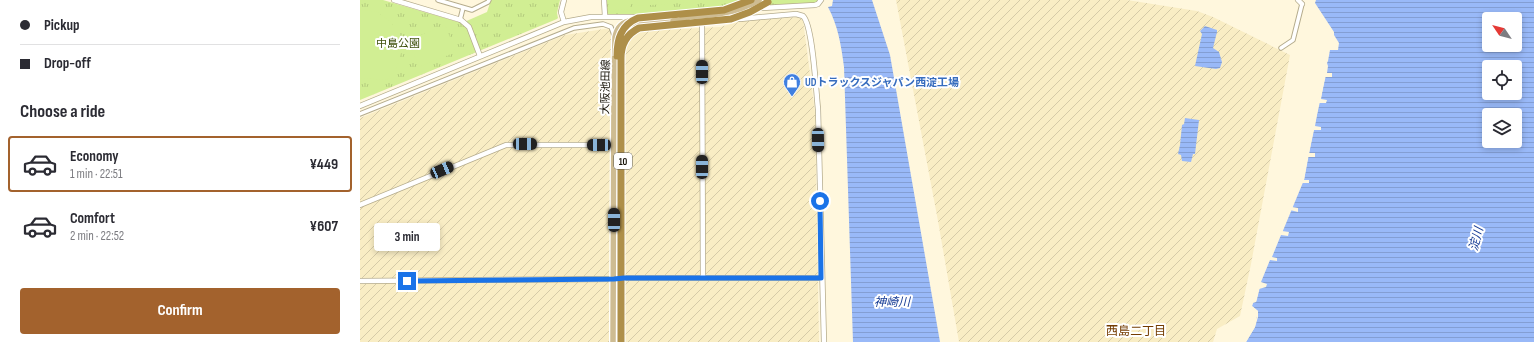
<!DOCTYPE html>
<meta charset="utf-8">
<style>
:root{--surface:#fff;--page:#f7f7f7;--text:#2b2b33;--muted:#7c7c81;--line:#e1e1e2;--accent:#a3622d}
body{margin:0;font-family:"Sofia Sans Condensed","Noto Sans JP",sans-serif;background:var(--page);color:var(--text);height:100vh;display:flex;flex-direction:column;font-size:15px;white-space:nowrap}
*{box-sizing:border-box;margin:0}
p{font-size:13px;color:var(--muted)}
.icon{flex:none;width:22px;height:22px;fill:none;stroke:currentColor;stroke-width:2;stroke-linecap:round;stroke-linejoin:round}
.map{position:relative;flex:1;overflow:hidden}
.side{display:flex;flex-direction:column;background:var(--surface);width:360px}
.side>*{flex:none}
.hud{display:grid;align-content:center;height:88px;padding:0 20px;background:var(--surface)}
.needle{width:26px;rotate:305deg}
.tools{position:absolute;left:1122px;top:12px;display:grid;gap:8px}
.tools a{display:grid;place-items:center;width:40px;height:40px;border-radius:4px;background:var(--surface);box-shadow:0 2px 6px #0003;font-size:20px}
.end{position:absolute;width:18px;height:18px;margin:-9px;border:5px solid #1a73e8;background:#fff;box-shadow:0 0 0 2px #fff}
.from{border-radius:50%}
.bubble{position:absolute;height:28px;border-radius:4px;background:var(--surface);box-shadow:0 2px 6px #0003;font-size:13px;font-weight:700;line-height:28px;text-align:center}
.car{position:absolute;width:12px;height:24px;margin:-12px -6px;border-radius:5px;box-shadow:0 0 3px 1px #0007;background:linear-gradient(#222 24%,#8ab4d8 0 40%,#222 0 76%,#8ab4d8 0 86%,#222 0)}
.hud b{display:flex;align-items:center;gap:14px;height:38px;font-size:15px}
.hud b+b{border-top:1px solid var(--line)}
.hud i{width:10px;height:10px;background:var(--text)}
ul{padding:0;list-style:none}
li{display:flex;align-items:center;gap:12px;height:56px;margin:0 8px 6px;padding:0 12px;border:2px solid transparent;border-radius:4px}
li div{flex:1}
li b{display:block;font-size:15px}
li em{font-style:normal;font-weight:700}
li.current{border-color:var(--accent)}
li>.icon{width:36px;height:36px;stroke-width:1.5}
h2{padding:0 20px;font-size:18px;line-height:48px}
.primary-button{display:flex;gap:8px;margin-top:auto;padding:8px 20px}
.primary-button a{flex:1;height:46px;border-radius:4px;background:var(--accent);color:#fff;font-size:16px;font-weight:700;line-height:46px;text-align:center}
main{display:flex;flex:1;min-height:0}
.map>svg:first-child{display:block}
.industrial{fill:url(#industrial-furrows)}
.park{fill:url(#park-tufts)}
.pitch{fill:#d1ee93}
.water{fill:url(#water-rules);fill-rule:evenodd}
.pier{fill:#fff7dd}
.lines{fill:none;stroke-linecap:round;stroke-linejoin:round}
.minor-casing{stroke:#b5ac8d;stroke-width:5.5}
.tertiary-casing{stroke:#b5ac8d;stroke-width:6}
.primary-casing{stroke:#fff;stroke-width:8}
.minor{stroke:#fff;stroke-width:3.5}
.tertiary{stroke:#fff;stroke-width:4.5}
.primary{stroke:#cebc92;stroke-width:5.5}
.primary-bridge-casing{stroke:#fff;stroke-width:8;stroke-linecap:butt}
.motorway-bridge-casing{stroke:#fff;stroke-width:9;stroke-linecap:butt}
.primary-bridge{stroke:#cebc92;stroke-width:5.5}
.motorway-bridge{stroke:#ae8f49;stroke-width:7}
.route{stroke:#1a73e8;stroke-width:5}
.labels{text-anchor:middle;stroke-width:4;stroke-linejoin:round;paint-order:stroke}
.shield{fill:#fff;stroke:#5b5851;stroke-width:1}
.shield-label{font-size:10px;font-weight:bold;fill:#151106}
.park-label{font-size:11px;fill:#3f500d;stroke:#fff}
.shop-label{font-size:11px;font-weight:bold;fill:#366cbe;stroke:#fff;text-anchor:start}
.street-label{font-size:11px;fill:#151106;stroke:#fff}
.water-label{font-size:12px;font-style:italic;fill:#193e96;stroke:#fff}
.neighbourhood-label{font-size:12px;fill:#743c02;stroke:#fff}
</style>
<main>
<section class="side">
<div class="hud">
<b><i class="from"></i>Pickup</b>
<b><i></i>Drop-off</b>
</div>
<h2>Choose a ride</h2>
<ul>
<li class="current"><svg class="icon" aria-label="car" viewBox="0 0 24 24"><path d="M5 17H2v-5l4-1 3-4h7l3 4 3 1v5h-3M9 17h6M6 11h13"/><circle cx="7" cy="17" r="2"/><circle cx="17" cy="17" r="2"/></svg><div><b>Economy</b><p>1 min · 22:51</p></div><em>¥449</em></li>
<li><svg class="icon" aria-label="car" viewBox="0 0 24 24"><path d="M5 17H2v-5l4-1 3-4h7l3 4 3 1v5h-3M9 17h6M6 11h13"/><circle cx="7" cy="17" r="2"/><circle cx="17" cy="17" r="2"/></svg><div><b>Comfort</b><p>2 min · 22:52</p></div><em>¥607</em></li>
</ul>
<div class="primary-button"><a>Confirm</a></div>
</section>
<div class="map">
<svg width="1174" height="342" viewBox="0 0 1174 342">
<defs>
<pattern id="industrial-furrows" width="10" height="10" patternUnits="userSpaceOnUse"><rect width="10" height="10" fill="#f9edc4"/><path d="M-1 1l2-2M0 10L10 0M9 11l2-2" fill="none" stroke="#d5caa7"/></pattern>
<pattern id="park-tufts" width="24" height="20" patternUnits="userSpaceOnUse"><rect width="24" height="20" fill="#d1ee93"/><path d="M3 7l-1-3M5 7V3M7 7l1-3M15 17l-1-3M17 17v-4M19 17l1-3" fill="none" stroke="#b3cb7d"/></pattern>
<pattern id="water-rules" width="6" height="5" patternUnits="userSpaceOnUse"><rect width="6" height="5" fill="#99b9f8"/><path d="M0 2.5h6" fill="none" stroke="#839ed3"/></pattern>
</defs>
<rect width="100%" height="100%" fill="#fff7dd"/>
<path class="industrial" d="M 536,0 L 767,0 L 837,11 L 853,17 L 930,55 L 891,264 L 880,316 L 857,329 L 853,342 L 599,342 L 578,221 Z
M 439,17 L 443,20 L 455,112 L 459,342 L 0,342 L 0,118 L 205,35 L 244,29 L 283,31 L 360,27 L 382,21 Z"/>
<path class="park" d="M 0,0 L 23,0 L 102,23 L 127,12 L 131,0 L 200,0 L 197,13 L 198,18 L 197,19 L 0,100 Z
M 246,0 L 458,0 L 455,3 L 259,15 L 248,14 L 247,12 Z"/>
<path class="pitch" d="M 250,0 L 270,0 L 270,9 L 250,10 Z
M 277,0 L 348,0 L 348,1 L 277,6 Z
M 0,9 L 17,12 L 30,21 L 40,35 L 41,53 L 37,67 L 27,80 L 0,78 Z
M 85,25 L 96,52 L 59,67 L 48,40 Z"/>
<path class="water" d="M 473,0 L 512,0 L 530,55 L 580,342 L 493,342 L 484,67 C 481,44 478,26 468,7 L 472,6 Z
M 956,0 L 1174,0 L 1174,342 L 886,342 L 895,327 L 898,311 L 892,306 L 893,302 L 896,302 L 899,289 L 906,287 L 907,284 L 901,282 L 910,260 L 917,261 L 917,258 L 912,257 L 921,235 L 928,236 L 929,232 L 922,231 L 930,210 L 938,212 L 938,208 L 932,207 L 942,183 L 949,183 L 949,180 L 944,180 L 948,157 L 955,157 L 955,153 L 949,153 L 954,130 L 961,130 L 961,127 L 955,126 L 959,103 L 966,103 L 967,100 L 961,99 L 965,77 L 972,77 L 972,73 L 967,73 L 968,66 L 967,63 L 968,61 L 970,50 L 978,50 L 979,43 L 974,35 L 974,32 L 955,3 ZM 1129,19 L 1155,19 L 1155,45 L 1129,45 ZM 1129,67 L 1155,67 L 1155,93 L 1129,93 ZM 1129,115 L 1155,115 L 1155,141 L 1129,141 Z
M 845,26 L 857,30 L 857,32 L 853,48 L 859,52 L 862,62 L 860,68 L 856,69 L 835,66 L 842,34 L 840,31 Z
M 825,118 L 839,120 L 835,154 L 833,154 L 831,162 L 822,161 L 821,155 L 818,154 L 820,145 L 822,125 L 824,124 Z"/>
<path class="pier" d="M 964,75 L 966,75 L 954,128 L 953,126 L 957,103 L 960,101 L 959,99 Z
M 954,128 L 944,180 L 922,233 L 920,230 L 928,210 L 931,208 L 937,189 L 941,181 L 942,181 L 946,156 L 948,155 L 947,153 L 952,130 Z
M 900,287 L 897,299 L 896,302 L 893,303 L 892,306 L 898,311 L 898,317 L 895,327 L 886,342 L 884,342 L 897,317 L 895,310 L 891,305 L 892,301 L 894,301 L 895,299 L 897,288 Z"/>
<g class="lines">
<g class="minor-casing">
<path id="minor" d="M 78,0 L 112,10 L 128,2 L 129,0
M 100,20 L 103,8
M 921,48 L 933,40 L 942,4
M 0,114 L 214,28 L 243,24 L 251,27 L 254,35"/>
</g>
<g class="tertiary-casing">
<path id="tertiary" d="M 34,0 L 101,20 L 109,27 L 120,56
M 244,0 L 245,16
M 938,0 L 942,4
M 400,8 L 455,5 L 458,4 L 461,0
M 380,19 L 436,14 L 443,16 C 453,25 456,92 458,109 L 464,342
M 204,22 L 201,12 L 204,0
M 342,24 L 343,278
M 0,106 L 204,22 L 231,17 L 279,17
M 0,205 L 146,145 L 256,145
M 0,281 L 254,279 L 264,278 L 461,278"/>
</g>
<g class="primary-casing">
<path id="primary" d="M 269,27 L 277,23 L 313,21
M 253,342 L 254,85 L 255,37 C 257,27 262,22 273,20"/>
</g>
<use href="#minor" class="minor"/>
<use href="#tertiary" class="tertiary"/>
<use href="#primary" class="primary"/>
<g class="primary-bridge-casing">
<path id="primary-bridge" d="M 322,17 C 349,16 375,14 399,0
M 313,21 L 327,20"/>
</g>
<g class="motorway-bridge-casing">
<path id="motorway-bridge" d="M 257,56 C 257,39 261,25 278,18 L 364,10 L 391,0
M 261,342 L 261,58 C 261,45 267,34 279,28 L 371,19 L 390,12 L 408,2"/>
</g>
<use href="#primary-bridge" class="primary-bridge"/>
<use href="#motorway-bridge" class="motorway-bridge"/>
</g>
<g class="lines">
<path class="route" d="M 47,281 L 254,279 L 264,278 L 461,278 L 460,201"/>
</g>
<defs>
<g id="shop-pin" transform="scale(0.9)"><path d="M0 17L-7.5 6A9.5 9.5 0 1 1 7.5 6Z" fill="#3f7fe0" stroke="#fff"/><path d="M-5-2.5h2.3a2.7 3.5 0 0 1 5.4 0H5L5.5 6h-11ZM-1.5-2.5h3a1.5 2.3 0 0 0-3 0Z" fill="#fff"/></g>
</defs>
<g fill-rule="evenodd">
<use href="#shop-pin" x="432" y="82"/>
</g>
<g class="labels">
<rect class="shield" x="254" y="153" width="18" height="16" rx="3"/>
<g class="shield-label">
<text x="263" y="165">10</text>
</g>
<g class="park-label">
<text x="38" y="47">中島公園</text>
</g>
<g class="shop-label">
<text x="445" y="86">UDトラックスジャパン西淀工場</text>
</g>
<g class="street-label">
<text transform="translate(245 87) rotate(-89)" y="4">大阪池田線</text>
</g>
<g class="water-label">
<text transform="translate(1116 239) rotate(-76)" y="4">淀川</text>
<text x="532" y="306">神崎川</text>
</g>
<g class="neighbourhood-label">
<text x="776" y="335">西島二丁目</text>
</g>
</g>
</svg>
<div class="tools">
<a><svg class="needle" viewBox="-14 -14 28 28"><path d="M0-13l5 13h-10z" fill="#e53935"/><path d="M0 13l5-13h-10z" fill="#7c7c81"/></svg></a>
<a><svg class="icon" aria-label="locate" viewBox="0 0 24 24"><circle cx="12" cy="12" r="6"/><path d="M12 2v4M12 18v4M2 12h4M18 12h4"/></svg></a>
<a><svg class="icon" aria-label="layers" viewBox="0 0 24 24"><path d="M12 4l9 5-9 5-9-5zM3 14l9 5 9-5"/></svg></a>
</div>
<i class="end from" style="left:460px;top:201px"></i>
<i class="end" style="left:47px;top:281px"></i>
<div class="bubble" style="left:14px;top:223px;width:66px">3 min</div>
<i class="car" style="left:342px;top:72px;rotate:0deg"></i>
<i class="car" style="left:458px;top:140px;rotate:179deg"></i>
<i class="car" style="left:165px;top:144px;rotate:90deg"></i>
<i class="car" style="left:239px;top:145px;rotate:270deg"></i>
<i class="car" style="left:342px;top:167px;rotate:0deg"></i>
<i class="car" style="left:82px;top:170px;rotate:67deg"></i>
<i class="car" style="left:254px;top:220px;rotate:0deg"></i>
</div>
</main>
